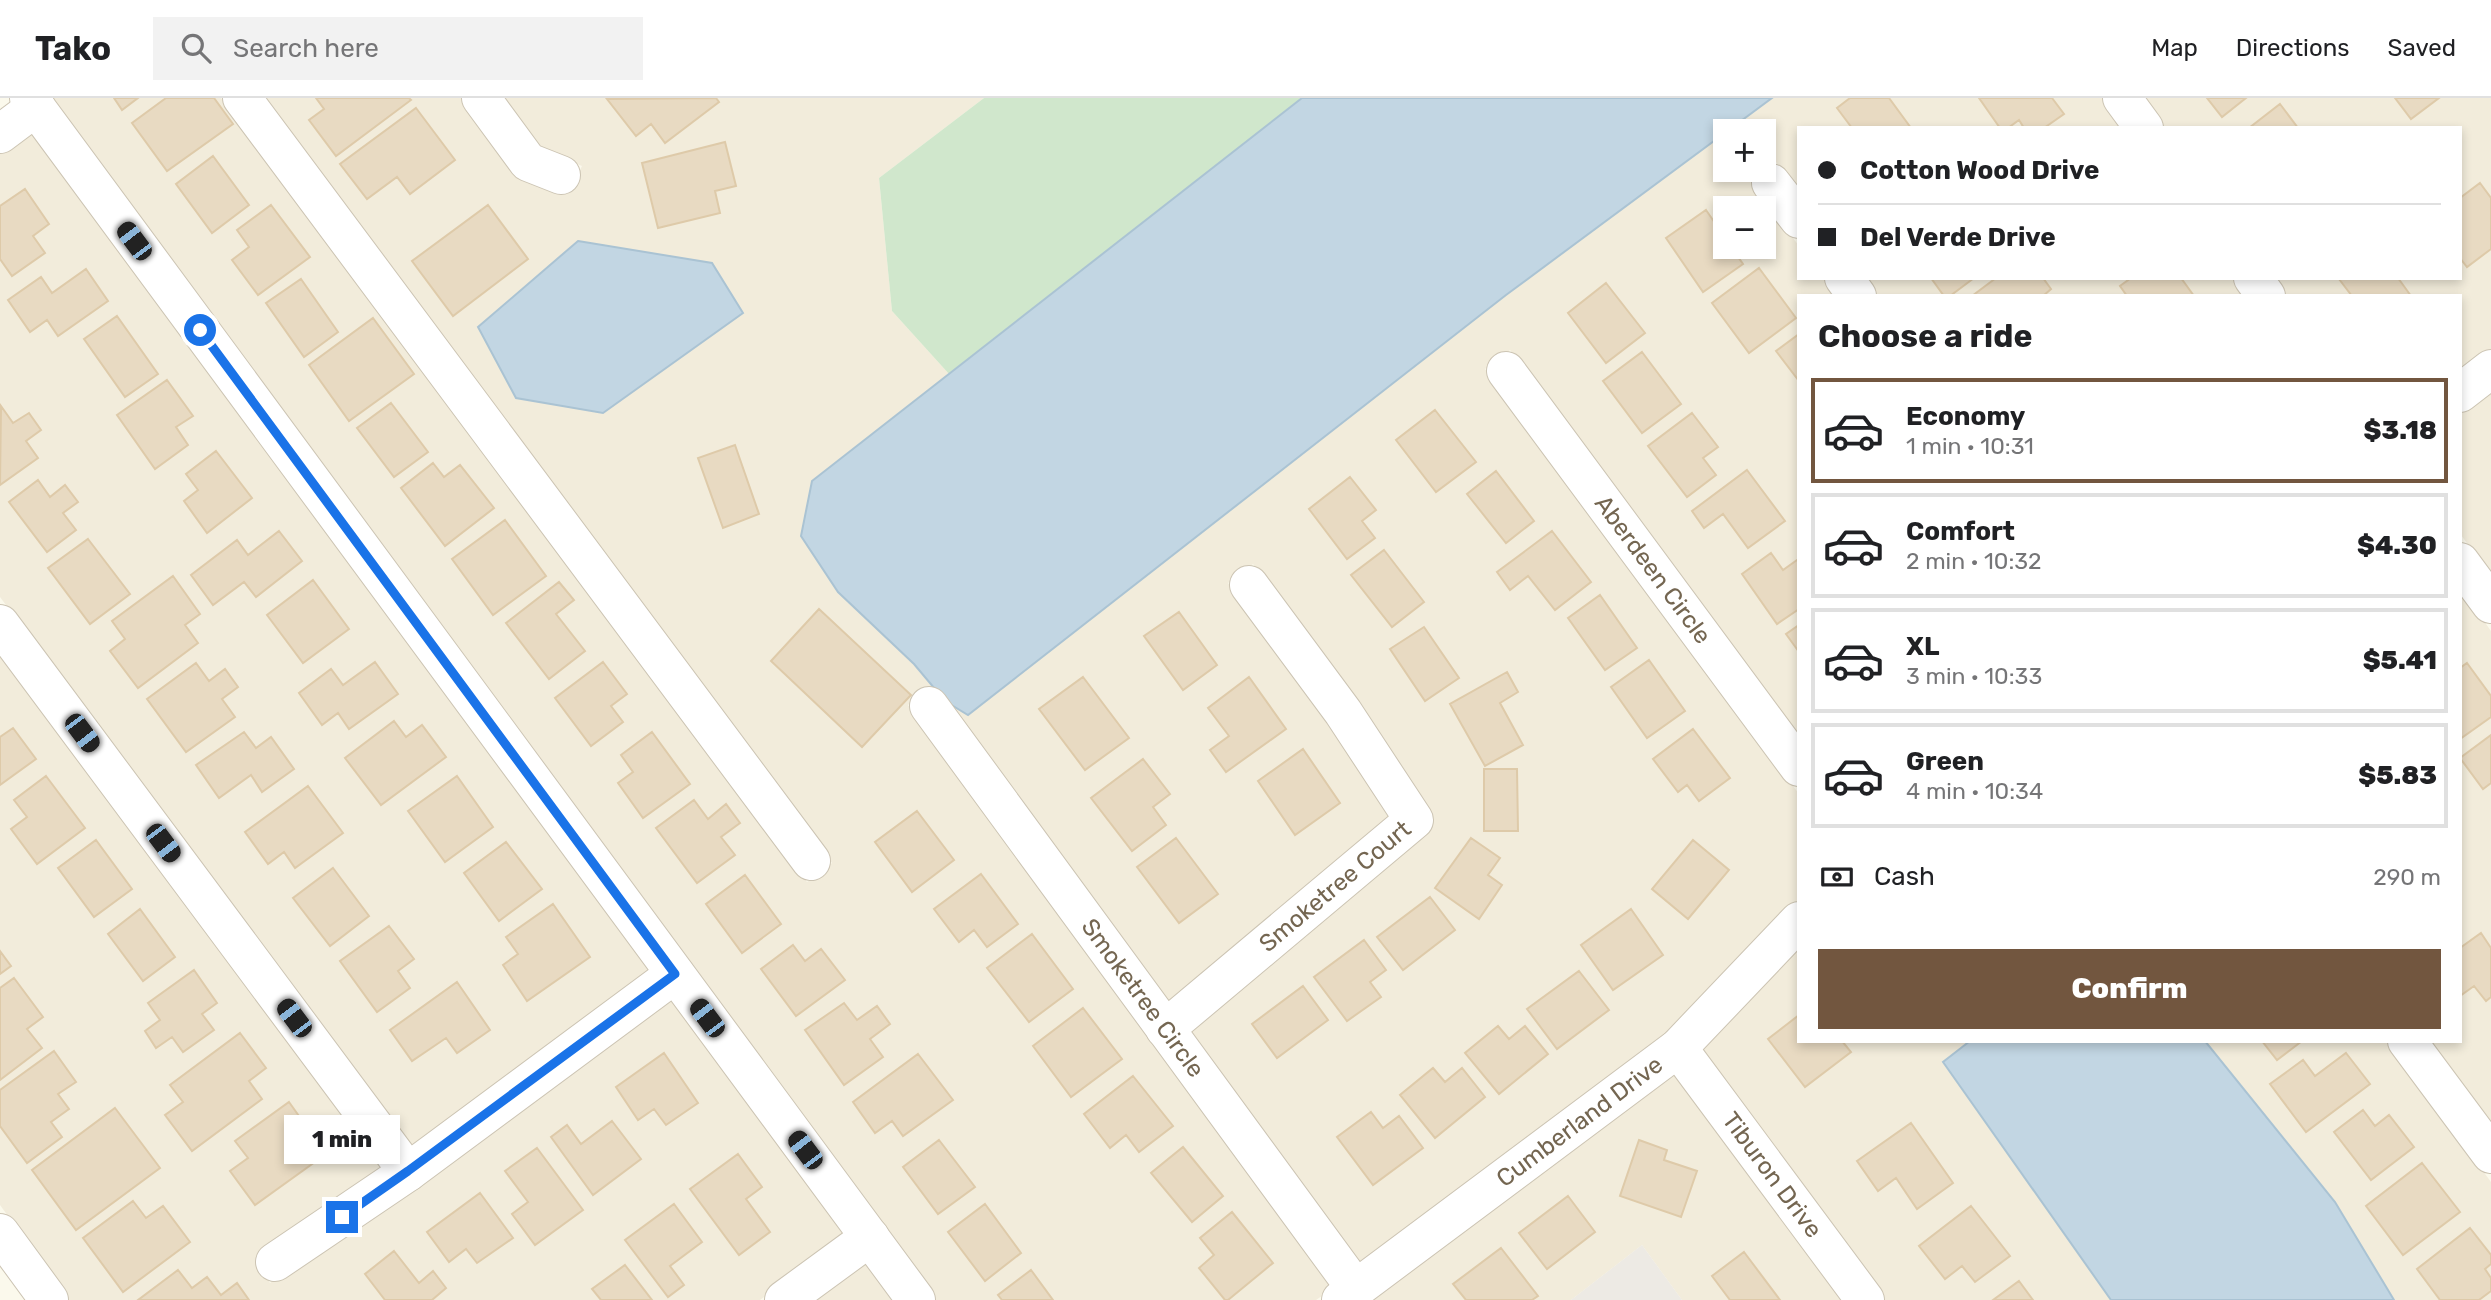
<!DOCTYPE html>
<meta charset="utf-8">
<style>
:root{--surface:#fff;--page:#f2f2f2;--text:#202124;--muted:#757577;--line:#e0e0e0;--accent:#72563f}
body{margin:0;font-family:Rubik,sans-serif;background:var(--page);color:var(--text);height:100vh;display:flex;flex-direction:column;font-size:26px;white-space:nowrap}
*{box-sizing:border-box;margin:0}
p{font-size:23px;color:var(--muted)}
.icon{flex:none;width:38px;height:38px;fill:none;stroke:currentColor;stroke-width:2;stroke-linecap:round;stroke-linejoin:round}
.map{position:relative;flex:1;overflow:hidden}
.drawer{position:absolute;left:1797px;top:196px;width:665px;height:749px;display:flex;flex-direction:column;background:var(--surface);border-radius:0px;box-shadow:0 4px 10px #0003}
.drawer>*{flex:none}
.top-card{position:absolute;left:1797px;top:28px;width:665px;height:154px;border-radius:0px;box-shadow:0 4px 10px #0003;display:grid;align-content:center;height:154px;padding:0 21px;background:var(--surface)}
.buttons{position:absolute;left:1713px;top:21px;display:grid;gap:14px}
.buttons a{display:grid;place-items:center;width:63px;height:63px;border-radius:0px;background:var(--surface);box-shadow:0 4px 10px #0003;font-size:35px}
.end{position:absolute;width:32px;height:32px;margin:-16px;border:9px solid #1a73e8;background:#fff;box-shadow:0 0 0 4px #fff}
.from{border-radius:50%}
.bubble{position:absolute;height:49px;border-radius:0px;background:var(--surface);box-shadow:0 4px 10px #0003;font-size:23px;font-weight:800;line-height:49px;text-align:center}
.car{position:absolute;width:21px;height:42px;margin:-21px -10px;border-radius:9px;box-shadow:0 0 5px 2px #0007;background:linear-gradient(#222 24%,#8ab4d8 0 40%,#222 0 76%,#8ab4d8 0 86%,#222 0)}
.top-card b{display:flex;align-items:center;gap:24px;height:66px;font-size:26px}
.top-card b+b{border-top:2px solid var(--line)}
.top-card i{width:18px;height:18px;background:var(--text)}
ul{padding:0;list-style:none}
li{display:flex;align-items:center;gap:21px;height:105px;margin:0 14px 10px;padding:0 7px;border:4px solid var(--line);border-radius:0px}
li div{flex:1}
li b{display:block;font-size:26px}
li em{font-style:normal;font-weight:800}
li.selected{border-color:var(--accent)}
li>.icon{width:63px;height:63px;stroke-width:1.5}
h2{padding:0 21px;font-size:32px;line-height:84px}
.pay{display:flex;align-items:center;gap:18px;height:77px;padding:0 21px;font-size:26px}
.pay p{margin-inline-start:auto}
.action{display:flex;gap:14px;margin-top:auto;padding:14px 21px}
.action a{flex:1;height:80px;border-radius:0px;background:var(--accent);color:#fff;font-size:28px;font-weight:800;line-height:80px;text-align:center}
header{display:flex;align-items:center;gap:42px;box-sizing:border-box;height:98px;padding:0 35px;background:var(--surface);border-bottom:2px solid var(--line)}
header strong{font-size:33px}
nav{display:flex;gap:38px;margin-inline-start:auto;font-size:24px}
.search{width:490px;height:63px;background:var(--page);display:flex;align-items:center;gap:18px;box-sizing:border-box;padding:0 24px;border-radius:0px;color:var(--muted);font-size:26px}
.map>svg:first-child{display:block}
.residential{fill:#f2ecdb;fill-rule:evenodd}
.industrial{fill:#edeae4}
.green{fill:#d0e7cc}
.water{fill:#c2d6e3;stroke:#aac3d3;stroke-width:2}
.building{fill:#e8dac2;stroke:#decaa9;stroke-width:2}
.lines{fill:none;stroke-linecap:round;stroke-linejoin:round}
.minor-casing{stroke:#ccc4b3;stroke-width:40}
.minor{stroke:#fff;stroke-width:38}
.route{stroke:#1a73e8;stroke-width:9}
.labels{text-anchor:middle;stroke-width:6;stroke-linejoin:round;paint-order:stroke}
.street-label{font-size:24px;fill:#746651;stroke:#fdfcf3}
</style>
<header>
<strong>Tako</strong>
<div class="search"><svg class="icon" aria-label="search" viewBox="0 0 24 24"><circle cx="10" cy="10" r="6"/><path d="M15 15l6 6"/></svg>Search here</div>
<nav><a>Map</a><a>Directions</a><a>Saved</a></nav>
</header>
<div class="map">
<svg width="2491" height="1202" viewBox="0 0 2491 1202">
<rect width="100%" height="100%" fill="#fbf9ec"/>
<path class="residential" d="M 49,0 L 221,0 L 807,784 L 832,765 L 261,0 L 461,0 L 515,73 L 521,78 L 568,96 L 582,68 L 539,51 L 501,0 L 984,0 L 879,80 L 892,213 L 949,276 L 812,383 L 838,494 L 914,566 L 932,588 L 908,607 L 1335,1189 L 1316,1202 L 936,1202 Z
M 1772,0 L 2102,0 L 2124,30 L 1799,30 L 1799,94 L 1776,64 L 1750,83 L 1799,148 L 1799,180 L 1824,180 L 1837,198 L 1799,198 L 1799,642 L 1510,252 L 1485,271 L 1799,696 L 1799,802 L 1669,939 L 1361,1170 L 1186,932 L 1423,733 L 1355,605 L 1253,466 L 1228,485 L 1329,624 L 1394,720 L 1169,909 L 945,603 L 968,617 L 1506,197 L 1725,35 L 1726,72 L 1764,72 L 1764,33 L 1727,33 ZM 1726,110 L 1764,110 L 1764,149 L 1726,149 Z
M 2142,0 L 2491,0 L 2491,253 L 2461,277 L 2460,198 L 2286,198 L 2273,180 L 2460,180 L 2460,30 L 2164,30 Z
M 31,30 L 653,875 L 412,1052 L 0,499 L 0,53 Z
M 1864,180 L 2233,180 L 2246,198 L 1877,198 Z
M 2491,289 L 2491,478 L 2461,437 L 2460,313 Z
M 2461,491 L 2491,533 L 2491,1029 L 2427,943 L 2460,943 Z
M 0,553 L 386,1071 L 255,1161 L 270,1185 L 403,1095 L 670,898 L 848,1137 L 760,1202 L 69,1202 L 0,1107 Z
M 1799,843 L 1799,943 L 1970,943 L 1943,964 L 2111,1202 L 1885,1202 L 1698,950 Z
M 2205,943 L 2387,943 L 2491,1084 L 2491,1202 L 2394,1202 L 2335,1104 Z
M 1674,971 L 1845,1202 L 1682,1202 L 1642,1147 L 1571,1202 L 1365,1202 Z
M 865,1160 L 896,1202 L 808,1202 Z"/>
<path class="industrial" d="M 1642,1147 L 1682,1202 L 1571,1202 Z"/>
<path class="green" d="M 984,0 L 1302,0 L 949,276 L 892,213 L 879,80 Z"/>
<path class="water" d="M 1302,0 L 1772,0 L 1506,197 L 968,617 L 945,603 L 914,566 L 838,494 L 801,438 L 812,383 Z
M 578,143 L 712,165 L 743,215 L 603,315 L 516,300 L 478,229 Z
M 1970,943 L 2205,943 L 2335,1104 L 2394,1202 L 2111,1202 L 1943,964 Z"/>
<path class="building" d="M 114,0 L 138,0 L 122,12 Z
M 166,0 L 214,0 L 233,26 L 167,73 L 132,25 Z
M 316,0 L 409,0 L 411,2 L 336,58 L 309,22 L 324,11 Z
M 716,0 L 719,4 L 665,45 L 651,26 L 636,38 L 607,1 Z
M 1850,0 L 1889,0 L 1911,30 L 1852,30 L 1837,10 Z
M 1979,0 L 2052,0 L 2064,16 L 2044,30 L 2024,30 L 2019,22 L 2008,30 L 2000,30 Z
M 2207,0 L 2246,0 L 2222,19 Z
M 2395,0 L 2439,0 L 2411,21 Z
M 2280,6 L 2298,30 L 2249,30 Z
M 416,10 L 455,62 L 410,96 L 397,79 L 367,101 L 340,66 Z
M 725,44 L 736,88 L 715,93 L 720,115 L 658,130 L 642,65 Z
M 213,58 L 249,107 L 212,135 L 176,86 Z
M 2480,85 L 2491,100 L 2491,151 L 2467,169 L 2460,160 L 2460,100 Z
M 25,91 L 49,126 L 33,138 L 45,155 L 12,178 L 0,161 L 0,108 Z
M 271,107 L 310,159 L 258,197 L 232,162 L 249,149 L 237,132 Z
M 488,107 L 528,161 L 453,218 L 412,163 Z
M 1706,112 L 1726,141 L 1726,149 L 1731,149 L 1743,166 L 1703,194 L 1666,140 Z
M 1759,170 L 1796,220 L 1749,255 L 1712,205 Z
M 86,171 L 108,203 L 58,238 L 47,222 L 30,234 L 8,202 L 41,179 L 52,195 Z
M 1931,180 L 1974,180 L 1950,198 L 1944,198 Z
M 1996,180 L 2043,180 L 2051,191 L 2043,198 L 1972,198 Z
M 2131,180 L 2181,180 L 2194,198 L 2127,198 L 2120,188 Z
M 2398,180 L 2411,198 L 2352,198 L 2339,181 Z
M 301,181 L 338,234 L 304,259 L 266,205 Z
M 1606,185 L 1645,235 L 1606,265 L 1568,215 Z
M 117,218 L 158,276 L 125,299 L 84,241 Z
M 373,220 L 414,276 L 349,323 L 309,267 Z
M 1799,236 L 1799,283 L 1776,253 Z
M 1642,254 L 1681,306 L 1642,335 L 1603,283 Z
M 167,282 L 193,318 L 176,329 L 188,347 L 155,371 L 117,317 Z
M 391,305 L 428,354 L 394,379 L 357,330 Z
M 1,308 L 13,325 L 29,315 L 41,332 L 26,343 L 38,360 L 0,387 Z
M 1435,312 L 1476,364 L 1436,394 L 1396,342 Z
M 1692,315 L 1718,349 L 1703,360 L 1716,377 L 1687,399 L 1648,348 Z
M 735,347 L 759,416 L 723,430 L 698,360 Z
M 216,353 L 252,400 L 207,435 L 184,403 L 198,392 L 186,376 Z
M 433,365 L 444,379 L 460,367 L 494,410 L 445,448 L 401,390 Z
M 1747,372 L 1785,423 L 1748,450 L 1723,416 L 1704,430 L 1692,413 Z
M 1496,373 L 1534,423 L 1506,445 L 1467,396 Z
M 1350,379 L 1376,412 L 1362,423 L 1375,440 L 1347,461 L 1309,411 Z
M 38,382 L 50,399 L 65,387 L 78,404 L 63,415 L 76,432 L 47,454 L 9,404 Z
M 505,422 L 546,478 L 493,517 L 452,461 Z
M 279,433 L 302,463 L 256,499 L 244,484 L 213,507 L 191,477 L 237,442 L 248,457 Z
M 1552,433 L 1591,484 L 1555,512 L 1528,478 L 1510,492 L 1497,474 Z
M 88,441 L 130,496 L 90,526 L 48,470 Z
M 1384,452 L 1424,504 L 1392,529 L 1351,477 Z
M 1771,455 L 1783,472 L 1797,462 L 1799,464 L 1799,511 L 1777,526 L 1742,476 Z
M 173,478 L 200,516 L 185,527 L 198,545 L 138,590 L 110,553 L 125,541 L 112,523 Z
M 313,482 L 349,531 L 303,565 L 267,517 Z
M 559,484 L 574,502 L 556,516 L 585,553 L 549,581 L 506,525 Z
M 1600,497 L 1637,550 L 1605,572 L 1568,520 Z
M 819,511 L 911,597 L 862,649 L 771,563 Z
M 1179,514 L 1217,567 L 1183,592 L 1144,538 Z
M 1799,527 L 1799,554 L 1786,536 Z
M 1424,529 L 1459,580 L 1425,603 L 1390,551 Z
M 1649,562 L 1685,613 L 1647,640 L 1611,589 Z
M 375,564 L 398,596 L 349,631 L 338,615 L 322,627 L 299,595 L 331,571 L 343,587 Z
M 603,564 L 627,596 L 611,608 L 623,624 L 591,648 L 555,600 Z
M 196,565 L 209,583 L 225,571 L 238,589 L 222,601 L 235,619 L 186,654 L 147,601 Z
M 2467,565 L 2491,598 L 2491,619 L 2460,641 L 2460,570 Z
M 1507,574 L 1518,594 L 1500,605 L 1523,647 L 1485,668 L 1450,606 Z
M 1083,579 L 1129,640 L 1085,672 L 1039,611 Z
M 1249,579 L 1286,631 L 1226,674 L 1210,652 L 1229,638 L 1208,610 Z
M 394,623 L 406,639 L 422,627 L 446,659 L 381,707 L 345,660 Z
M 13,630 L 36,661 L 0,687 L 0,639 Z
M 1693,631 L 1730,680 L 1699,703 L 1687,687 L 1678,694 L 1653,661 Z
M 244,634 L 256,650 L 271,639 L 294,671 L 262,694 L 251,677 L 219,700 L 196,667 Z
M 652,634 L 690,686 L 643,720 L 618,685 L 633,674 L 621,657 Z
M 2491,637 L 2491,685 L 2483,691 L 2460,660 Z
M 1303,651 L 1340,705 L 1295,737 L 1258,683 Z
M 1143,661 L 1170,696 L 1153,709 L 1166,727 L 1132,753 L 1091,700 Z
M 1484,671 L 1517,671 L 1518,733 L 1484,733 Z
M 46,678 L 85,730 L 37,766 L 11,731 L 27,719 L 14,702 Z
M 457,678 L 493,729 L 445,764 L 408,713 Z
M 308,688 L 343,735 L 295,770 L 284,754 L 268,766 L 245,734 Z
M 694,702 L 708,721 L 726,706 L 740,725 L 721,739 L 735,757 L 697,785 L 656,730 Z
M 917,713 L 954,762 L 912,794 L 875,744 Z
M 1176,740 L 1218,796 L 1179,825 L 1137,769 Z
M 1471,740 L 1500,760 L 1488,777 L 1502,787 L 1479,821 L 1435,790 Z
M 96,742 L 132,791 L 94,819 L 58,770 Z
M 1693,742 L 1729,772 L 1688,821 L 1652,791 Z
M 506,744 L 542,791 L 499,823 L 464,775 Z
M 333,770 L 369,818 L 330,848 L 293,800 Z
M 981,776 L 1018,826 L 987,849 L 974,832 L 959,844 L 934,811 Z
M 745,777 L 781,826 L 742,855 L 706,806 Z
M 1430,799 L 1455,832 L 1403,872 L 1377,839 Z
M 553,806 L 590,859 L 527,903 L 503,867 L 518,856 L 506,839 Z
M 140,811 L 175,859 L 143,883 L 108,836 Z
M 1631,811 L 1663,857 L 1613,892 L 1581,847 Z
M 389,828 L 414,861 L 398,873 L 410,890 L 377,914 L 340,863 Z
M 2481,835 L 2491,850 L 2491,899 L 2486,903 L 2474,888 L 2460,898 L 2460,850 Z
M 1032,836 L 1073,891 L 1029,924 L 987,870 Z
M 1364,842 L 1386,872 L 1370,884 L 1381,899 L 1347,923 L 1314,879 Z
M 793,847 L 805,863 L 821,851 L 845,882 L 796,918 L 761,871 Z
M 0,853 L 11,868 L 0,876 Z
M 194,872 L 217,905 L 202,916 L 214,932 L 183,954 L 172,939 L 156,950 L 145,933 L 160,922 L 148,905 Z
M 1579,873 L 1609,912 L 1557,951 L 1527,911 Z
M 14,880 L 43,919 L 27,931 L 42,950 L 0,982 L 0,890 Z
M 457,884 L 490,932 L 457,955 L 446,940 L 412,963 L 390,932 Z
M 1303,888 L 1328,922 L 1277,960 L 1252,926 Z
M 844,905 L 857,922 L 877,908 L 890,926 L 870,941 L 883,959 L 844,987 L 805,932 Z
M 1083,910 L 1122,961 L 1071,999 L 1033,948 Z
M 1799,917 L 1799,943 L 1842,943 L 1851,954 L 1805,989 L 1768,941 Z
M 1498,928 L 1509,941 L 1525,928 L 1548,956 L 1499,996 L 1465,955 Z
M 240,935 L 266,970 L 249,983 L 262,1001 L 192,1053 L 165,1017 L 183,1004 L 170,987 Z
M 2262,943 L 2302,943 L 2277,962 Z
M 54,953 L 76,984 L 58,996 L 69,1011 L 51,1024 L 62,1039 L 27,1065 L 0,1028 L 0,992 Z
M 664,955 L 698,1005 L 666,1027 L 654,1011 L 638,1022 L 616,989 Z
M 2346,955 L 2370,986 L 2306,1034 L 2270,986 L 2303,962 L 2315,978 Z
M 918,956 L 953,1002 L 903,1038 L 892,1023 L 875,1035 L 853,1004 Z
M 1433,970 L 1445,984 L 1462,970 L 1485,999 L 1435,1040 L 1400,997 Z
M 1133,978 L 1173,1028 L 1139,1054 L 1126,1037 L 1110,1050 L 1084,1016 Z
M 289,1004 L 326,1056 L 255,1107 L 230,1073 L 248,1060 L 235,1043 Z
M 115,1010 L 160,1070 L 76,1132 L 32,1072 Z
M 2363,1012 L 2375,1028 L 2389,1017 L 2414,1049 L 2371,1082 L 2334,1034 Z
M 1371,1014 L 1383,1030 L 1399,1018 L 1423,1050 L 1373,1087 L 1337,1039 Z
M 612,1023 L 641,1061 L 593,1097 L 551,1039 L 567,1027 L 581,1046 Z
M 1911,1025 L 1953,1085 L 1917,1111 L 1896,1080 L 1878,1093 L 1857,1063 Z
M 939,1042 L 975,1089 L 938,1116 L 903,1069 Z
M 1639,1042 L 1667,1052 L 1664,1062 L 1697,1073 L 1681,1119 L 1620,1098 Z
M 1183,1049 L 1223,1098 L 1192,1124 L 1151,1075 Z
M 537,1050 L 583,1112 L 535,1147 L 512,1116 L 528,1104 L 505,1073 Z
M 738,1056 L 762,1089 L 746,1101 L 770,1134 L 739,1157 L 690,1091 Z
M 2422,1065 L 2460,1114 L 2403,1157 L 2366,1108 Z
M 480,1095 L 513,1140 L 477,1165 L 466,1151 L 449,1164 L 427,1134 Z
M 1568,1098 L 1595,1134 L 1547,1171 L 1519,1135 Z
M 133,1103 L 146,1120 L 163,1108 L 190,1144 L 123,1194 L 83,1140 Z
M 674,1106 L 702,1144 L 670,1168 L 684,1187 L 668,1199 L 625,1142 Z
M 985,1106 L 1021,1155 L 985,1183 L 948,1134 Z
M 1971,1108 L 2010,1158 L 1975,1184 L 1962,1168 L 1945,1181 L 1919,1148 Z
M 1232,1114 L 1273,1165 L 1228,1202 L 1225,1202 L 1199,1170 L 1214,1157 L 1200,1140 Z
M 2470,1130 L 2491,1157 L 2491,1166 L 2485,1171 L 2491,1180 L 2491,1193 L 2479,1202 L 2440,1202 L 2417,1171 Z
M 1501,1150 L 1538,1198 L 1532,1202 L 1466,1202 L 1453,1186 Z
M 394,1153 L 419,1185 L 433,1173 L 446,1190 L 432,1202 L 385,1202 L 365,1176 Z
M 1744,1154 L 1780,1202 L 1730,1202 L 1712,1178 Z
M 625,1167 L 652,1202 L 601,1202 L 592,1191 Z
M 178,1172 L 192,1190 L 207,1179 L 221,1197 L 237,1185 L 249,1202 L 138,1202 Z
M 1031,1172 L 1053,1202 L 1002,1202 L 998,1197 Z
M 2019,1183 L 2033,1202 L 1993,1202 Z"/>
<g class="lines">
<g class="minor-casing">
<g id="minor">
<path d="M 29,0 L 916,1202"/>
<path d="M 242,0 L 811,763"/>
<path d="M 481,0 L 528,64 L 561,77"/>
<path d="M 2122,0 L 2144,30"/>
<path d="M 0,36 L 36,9"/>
<path d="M 1771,85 L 1799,121"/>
<path d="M 1844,180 L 1857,198"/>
<path d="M 2253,180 L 2266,198"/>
<path id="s1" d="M 1506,273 L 1799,669"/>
<path d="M 2460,295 L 2491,271"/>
<path d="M 2460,464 L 2491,506"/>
<path d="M 0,526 L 408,1074"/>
<path id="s2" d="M 929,608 L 1356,1191"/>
<path id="s3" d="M 1165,931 L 1414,722 L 1343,614 L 1249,487"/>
<path d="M 2407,943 L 2491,1056"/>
<path id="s4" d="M 1678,950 L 1865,1202"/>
<path d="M 0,1135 L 49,1202"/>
<path d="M 275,1164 L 408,1074 L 675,876"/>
<path d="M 784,1202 L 870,1139"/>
<path id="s5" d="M 1341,1202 L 1678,950 L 1799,823"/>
</g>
</g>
<use href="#minor" class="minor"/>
</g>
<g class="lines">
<path class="route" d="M 200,232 L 675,876 L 408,1073 L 342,1119"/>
</g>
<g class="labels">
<g class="street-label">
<text dy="8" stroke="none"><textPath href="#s1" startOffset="247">Aberdeen Circle</textPath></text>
<text dy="8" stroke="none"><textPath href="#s3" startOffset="222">Smoketree Court</textPath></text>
<text dy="8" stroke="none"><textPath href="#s2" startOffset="362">Smoketree Circle</textPath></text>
<text dy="8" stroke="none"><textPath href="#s5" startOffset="298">Cumberland Drive</textPath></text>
<text dy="8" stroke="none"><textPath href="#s4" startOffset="158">Tiburon Drive</textPath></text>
</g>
</g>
</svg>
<div class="buttons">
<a>+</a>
<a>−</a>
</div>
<i class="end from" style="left:200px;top:232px"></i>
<i class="end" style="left:342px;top:1119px"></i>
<div class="bubble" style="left:284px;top:1017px;width:116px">1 min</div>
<i class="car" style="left:134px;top:143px;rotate:323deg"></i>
<i class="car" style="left:82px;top:635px;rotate:143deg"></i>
<i class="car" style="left:163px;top:745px;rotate:143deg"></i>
<i class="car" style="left:294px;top:920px;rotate:323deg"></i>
<i class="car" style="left:707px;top:920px;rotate:323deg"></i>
<i class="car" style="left:805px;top:1052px;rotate:323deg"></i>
<div class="top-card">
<b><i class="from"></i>Cotton Wood Drive</b>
<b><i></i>Del Verde Drive</b>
</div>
<section class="drawer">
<h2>Choose a ride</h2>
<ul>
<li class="selected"><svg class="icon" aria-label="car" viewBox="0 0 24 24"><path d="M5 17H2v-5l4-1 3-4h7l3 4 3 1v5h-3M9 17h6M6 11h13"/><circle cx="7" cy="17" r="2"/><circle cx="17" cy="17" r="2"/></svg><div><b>Economy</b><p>1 min · 10:31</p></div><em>$3.18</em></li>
<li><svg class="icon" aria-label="car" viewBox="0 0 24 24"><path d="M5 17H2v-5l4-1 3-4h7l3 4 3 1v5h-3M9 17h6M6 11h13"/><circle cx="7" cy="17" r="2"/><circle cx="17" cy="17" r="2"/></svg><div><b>Comfort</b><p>2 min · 10:32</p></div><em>$4.30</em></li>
<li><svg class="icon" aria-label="car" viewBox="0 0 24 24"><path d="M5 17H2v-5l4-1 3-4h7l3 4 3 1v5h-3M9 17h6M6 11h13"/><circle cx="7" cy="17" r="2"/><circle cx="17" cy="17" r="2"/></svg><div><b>XL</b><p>3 min · 10:33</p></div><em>$5.41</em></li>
<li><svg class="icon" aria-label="car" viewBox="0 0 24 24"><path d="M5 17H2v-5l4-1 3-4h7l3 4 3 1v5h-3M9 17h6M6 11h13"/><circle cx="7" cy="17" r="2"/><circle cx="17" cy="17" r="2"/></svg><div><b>Green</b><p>4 min · 10:34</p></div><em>$5.83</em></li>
</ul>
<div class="pay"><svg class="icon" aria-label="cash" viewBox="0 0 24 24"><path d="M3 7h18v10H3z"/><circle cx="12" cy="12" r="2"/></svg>Cash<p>290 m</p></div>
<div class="action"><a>Confirm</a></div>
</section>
</div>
